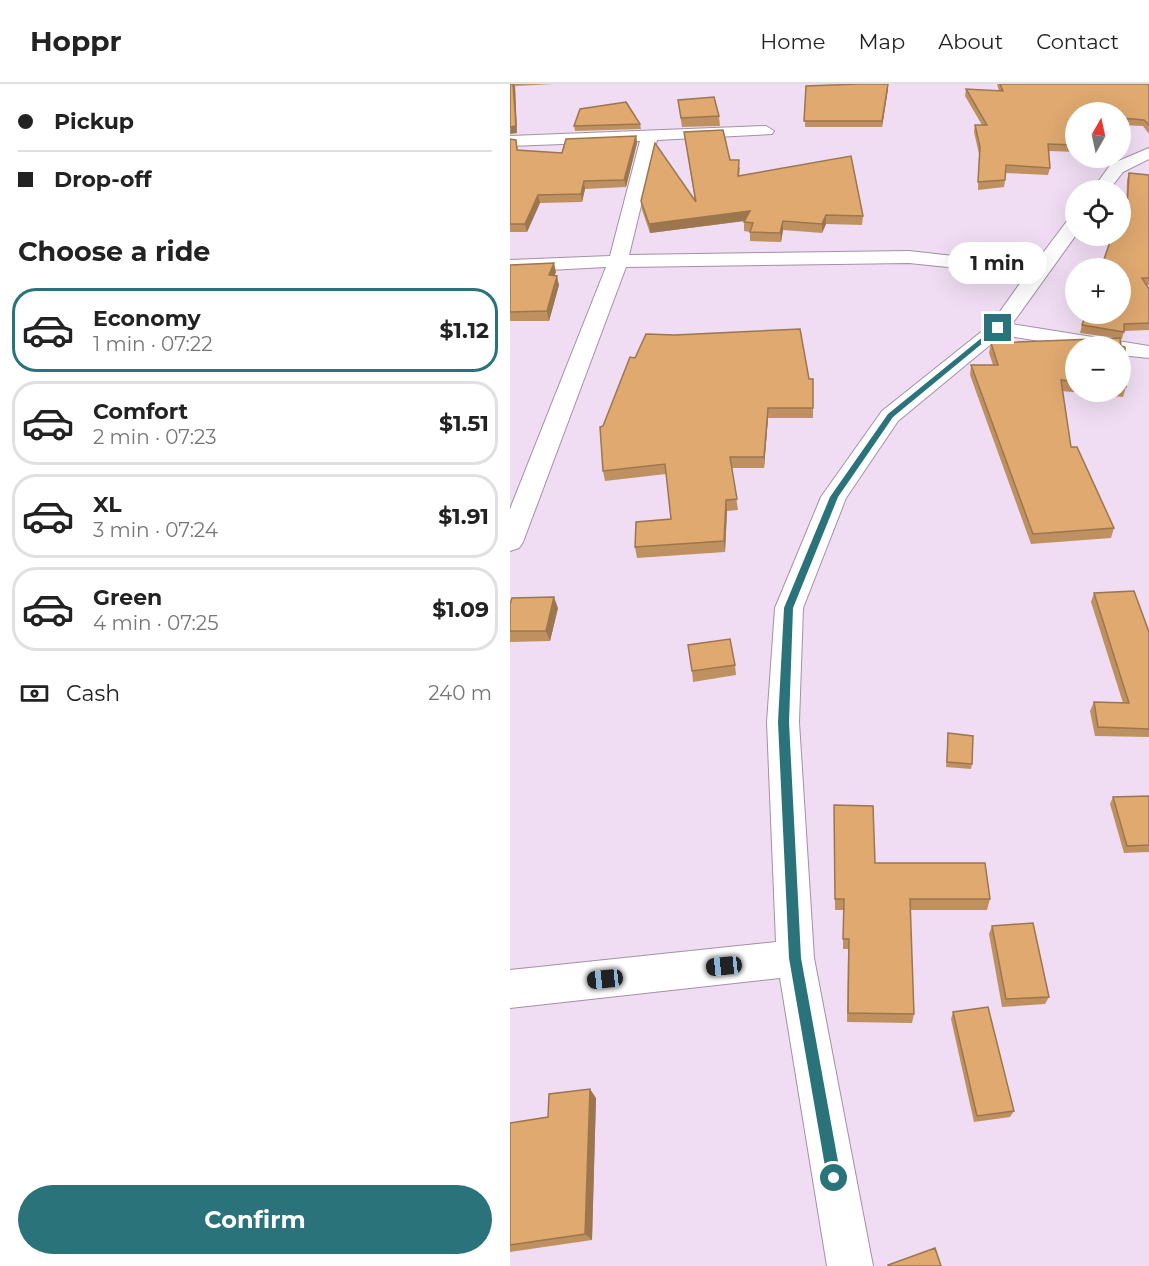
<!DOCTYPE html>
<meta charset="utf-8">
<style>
:root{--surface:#fff;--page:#f6f6f6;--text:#222;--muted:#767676;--line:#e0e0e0;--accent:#2a737b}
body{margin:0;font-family:Montserrat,sans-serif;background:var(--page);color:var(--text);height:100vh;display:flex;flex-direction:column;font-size:22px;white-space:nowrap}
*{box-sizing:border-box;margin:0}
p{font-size:20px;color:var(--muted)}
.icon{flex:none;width:33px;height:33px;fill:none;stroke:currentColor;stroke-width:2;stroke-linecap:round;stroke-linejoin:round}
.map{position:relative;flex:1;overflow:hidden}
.sheet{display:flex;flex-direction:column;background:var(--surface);width:510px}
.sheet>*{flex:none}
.guide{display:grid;align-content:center;height:132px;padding:0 18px;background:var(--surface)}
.needle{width:39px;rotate:9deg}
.fabs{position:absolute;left:555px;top:18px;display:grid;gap:12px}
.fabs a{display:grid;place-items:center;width:66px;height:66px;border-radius:50%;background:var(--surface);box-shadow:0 6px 24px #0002;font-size:30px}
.end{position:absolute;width:27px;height:27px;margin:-14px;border:8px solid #2a737b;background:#fff;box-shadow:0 0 0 3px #fff}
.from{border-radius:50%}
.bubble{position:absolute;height:42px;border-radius:21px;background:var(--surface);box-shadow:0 6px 24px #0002;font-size:20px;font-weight:700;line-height:42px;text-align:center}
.car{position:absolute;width:18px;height:36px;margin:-18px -9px;border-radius:8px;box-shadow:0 0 4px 2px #0007;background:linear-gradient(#222 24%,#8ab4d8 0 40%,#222 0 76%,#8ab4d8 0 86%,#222 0)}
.guide b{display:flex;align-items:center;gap:21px;height:57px;font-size:22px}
.guide b+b{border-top:2px solid var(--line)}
.guide i{width:15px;height:15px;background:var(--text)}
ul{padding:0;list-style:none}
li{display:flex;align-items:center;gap:18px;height:84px;margin:0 12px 9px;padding:0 6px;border:3px solid var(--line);border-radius:24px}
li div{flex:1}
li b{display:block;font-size:22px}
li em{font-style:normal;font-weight:700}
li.current{border-color:var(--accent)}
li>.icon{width:54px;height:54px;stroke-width:1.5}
h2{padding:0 18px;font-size:27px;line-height:72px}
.pay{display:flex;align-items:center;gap:15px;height:66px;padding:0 18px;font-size:22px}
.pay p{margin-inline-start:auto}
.action{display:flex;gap:12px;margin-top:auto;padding:12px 18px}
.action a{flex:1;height:69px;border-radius:36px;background:var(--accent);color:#fff;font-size:24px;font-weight:700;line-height:69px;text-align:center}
header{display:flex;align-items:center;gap:36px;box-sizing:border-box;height:84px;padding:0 30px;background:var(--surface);border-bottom:2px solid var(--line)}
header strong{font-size:28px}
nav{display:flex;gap:33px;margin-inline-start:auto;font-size:21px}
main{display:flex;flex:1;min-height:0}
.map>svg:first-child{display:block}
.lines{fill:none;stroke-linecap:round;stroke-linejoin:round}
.minor-casing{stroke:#a290a5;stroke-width:2}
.minor{fill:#fff;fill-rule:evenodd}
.wall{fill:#c09160;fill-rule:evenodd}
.shaded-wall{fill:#9c764e}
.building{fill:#dfa970;stroke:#9c764e;stroke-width:1.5}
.route{fill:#2a737b}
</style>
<header>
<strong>Hoppr</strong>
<nav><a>Home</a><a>Map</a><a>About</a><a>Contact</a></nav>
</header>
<main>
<section class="sheet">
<div class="guide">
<b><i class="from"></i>Pickup</b>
<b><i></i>Drop-off</b>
</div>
<h2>Choose a ride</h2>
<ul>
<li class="current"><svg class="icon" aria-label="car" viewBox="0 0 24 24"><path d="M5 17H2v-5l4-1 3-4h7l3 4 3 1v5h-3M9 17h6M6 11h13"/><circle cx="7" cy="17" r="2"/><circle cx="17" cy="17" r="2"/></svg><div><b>Economy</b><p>1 min · 07:22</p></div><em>$1.12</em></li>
<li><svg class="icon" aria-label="car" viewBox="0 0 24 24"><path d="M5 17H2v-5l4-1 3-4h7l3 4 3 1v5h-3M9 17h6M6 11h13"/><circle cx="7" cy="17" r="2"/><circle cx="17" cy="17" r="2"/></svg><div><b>Comfort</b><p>2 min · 07:23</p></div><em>$1.51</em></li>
<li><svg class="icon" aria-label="car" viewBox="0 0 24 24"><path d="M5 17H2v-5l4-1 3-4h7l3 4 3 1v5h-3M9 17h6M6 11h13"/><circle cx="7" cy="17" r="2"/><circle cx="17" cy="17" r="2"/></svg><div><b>XL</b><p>3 min · 07:24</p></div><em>$1.91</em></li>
<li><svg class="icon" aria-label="car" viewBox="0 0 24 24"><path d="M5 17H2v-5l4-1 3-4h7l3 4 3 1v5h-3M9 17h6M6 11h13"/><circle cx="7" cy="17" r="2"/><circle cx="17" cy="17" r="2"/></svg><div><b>Green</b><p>4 min · 07:25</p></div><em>$1.09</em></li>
</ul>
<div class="pay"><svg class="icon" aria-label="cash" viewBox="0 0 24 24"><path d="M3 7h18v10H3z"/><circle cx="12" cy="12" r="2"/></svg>Cash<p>240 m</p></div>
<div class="action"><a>Confirm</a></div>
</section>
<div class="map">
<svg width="639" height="1182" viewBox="0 0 639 1182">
<rect width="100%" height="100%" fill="#f0ddf3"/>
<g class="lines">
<g class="minor-casing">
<path id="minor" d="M 256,42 L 264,47 L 262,50 L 147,56 L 119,171 L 399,167 L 524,181 L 560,133 L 566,132 L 566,151 L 502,240 L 639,262 L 639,274 L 610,271 L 610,262 L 566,263 L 492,251 L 388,337 L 336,414 L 293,524 L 289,638 L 304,874 L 363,1182 L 317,1182 L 270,894 L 0,924 L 0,886 L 266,858 L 257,638 L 265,524 L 311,413 L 372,327 L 481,240 L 516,191 L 399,179 L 116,183 L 13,458 L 9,464 L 0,467 L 0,425 L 96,183 L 0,188 L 0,176 L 100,172 L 130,57 L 0,62 L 0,52 Z
M 639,64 L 639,75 L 613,88 L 599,106 L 582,106 L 601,80 Z"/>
</g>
<use href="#minor" class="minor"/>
</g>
<path class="wall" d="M 0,0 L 44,0 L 5,2 L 7,49 Z
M 487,0 L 639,0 L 639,50 L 633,42 L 610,41 L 610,28 L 566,28 L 566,68 L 539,67 L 540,84 L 538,91 L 496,89 L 494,103 L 468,106 L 469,70 L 464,48 L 465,41 L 472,41 L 455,12 L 456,5 L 489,7 Z
M 296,2 L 378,5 L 372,43 L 295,43 Z
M 168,16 L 209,32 L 210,42 L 172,43 Z
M 130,40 L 131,45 L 65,47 L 64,42 Z
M 174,48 L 220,76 L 230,84 L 229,92 L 353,132 L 352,141 L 316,140 L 312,149 L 273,146 L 271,158 L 240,157 L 240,148 L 234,147 L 234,138 L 235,137 L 140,149 L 132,126 L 131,117 L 185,117 Z
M 126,52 L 127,59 L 116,103 L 75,105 L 72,118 L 30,119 L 17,148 L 0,148 L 0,55 L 6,56 L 8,66 L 52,69 Z
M 619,89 L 639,91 L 639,201 L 636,201 L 639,205 L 639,246 L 614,247 L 612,255 L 610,255 L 616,303 L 613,313 L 552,307 L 561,363 L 604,444 L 601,454 L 521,460 L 460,291 L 461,281 L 483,281 L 479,269 L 481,259 L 606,254 L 570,249 L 572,241 L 610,152 L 616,128 L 617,96 ZM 566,262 L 610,262 L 610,308 L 566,308 Z
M 0,181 L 46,188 L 44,192 L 49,201 L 39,237 L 0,237 Z
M 303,295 L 303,334 L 258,334 L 254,384 L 222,384 L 228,426 L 217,427 L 215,468 L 127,474 L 125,463 L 161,435 L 156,390 L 95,397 L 93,387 L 93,342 Z
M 584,509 L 639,548 L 639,653 L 585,652 L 580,627 L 584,618 L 613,619 L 581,518 Z
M 0,520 L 48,524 L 40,557 L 0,558 Z
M 225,581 L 226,591 L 183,598 L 182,587 Z
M 438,649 L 462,680 L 461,685 L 436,683 Z
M 639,712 L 639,768 L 614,769 L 600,720 L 603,713 Z
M 324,721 L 365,779 L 480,815 L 477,826 L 400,826 L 404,930 L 402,939 L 337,938 L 338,865 L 333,865 L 333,826 L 325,826 Z
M 482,842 L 539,913 L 535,920 L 492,923 L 479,850 Z
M 443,928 L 504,1027 L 500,1033 L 464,1038 L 441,935 Z
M 86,1014 L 82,1156 L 0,1168 L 0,1039 L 38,1033 Z"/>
<path class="shaded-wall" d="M 3,0 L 4,0 L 5,2 L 7,49 L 0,50 Z
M 378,0 L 378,5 L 372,43 L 372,37 Z
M 126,52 L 127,59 L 116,103 L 114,96 Z
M 74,97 L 75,105 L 72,118 L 71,110 Z
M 28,111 L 30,119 L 17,148 L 15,140 Z
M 240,127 L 241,136 L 140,149 L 139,140 Z
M 316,131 L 316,140 L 312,149 L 312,140 Z
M 273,137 L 273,146 L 271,158 L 270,149 Z
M 44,179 L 46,188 L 41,201 L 39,191 Z
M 47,192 L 49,201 L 39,237 L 37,227 Z
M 258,324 L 258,334 L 254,384 L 254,373 Z
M 216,416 L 217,427 L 215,468 L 214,457 Z
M 44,513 L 48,524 L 40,557 L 36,547 Z
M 80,1005 L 86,1014 L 82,1156 L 75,1150 Z"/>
<path class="building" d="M 0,0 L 3,0 L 6,42 L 0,43 Z
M 348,0 L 378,0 L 372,37 L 294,37 L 296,2 Z
M 490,0 L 639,0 L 639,41 L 634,36 L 610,34 L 610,28 L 566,28 L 566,61 L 538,60 L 540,84 L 496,81 L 495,96 L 468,98 L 470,63 L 465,41 L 477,41 L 456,5 L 493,7 Z
M 204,13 L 209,32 L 171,34 L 168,16 Z
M 116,18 L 130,40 L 64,42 L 70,25 Z
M 213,46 L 220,76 L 229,76 L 228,92 L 341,72 L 353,132 L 316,131 L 312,140 L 273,137 L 270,149 L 240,148 L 243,139 L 234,138 L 240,127 L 139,140 L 131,117 L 145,59 L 186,118 L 174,48 Z
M 126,52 L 114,96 L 74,97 L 71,110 L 28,111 L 15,140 L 0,140 L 0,55 L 6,56 L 7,66 L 52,69 L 56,55 Z
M 619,89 L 639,91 L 639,194 L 632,194 L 639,205 L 639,239 L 614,240 L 614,248 L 572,241 L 576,230 L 610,230 L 610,184 L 591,184 L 602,152 L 610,152 L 610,140 L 617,124 Z
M 44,179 L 39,191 L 47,192 L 37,227 L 0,228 L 0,181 Z
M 290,245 L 299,295 L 303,295 L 303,324 L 258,324 L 254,373 L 220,373 L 227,415 L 216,416 L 214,457 L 125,463 L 126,438 L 161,435 L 155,380 L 93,387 L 90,343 L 93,342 L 120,273 L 125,274 L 136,250 L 165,251 Z
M 610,254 L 611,262 L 615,263 L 616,303 L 610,302 L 610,262 L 566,262 L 566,298 L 551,296 L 561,363 L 567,363 L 604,444 L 523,450 L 461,281 L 488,281 L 481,259 Z
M 624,507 L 639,548 L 639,645 L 588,643 L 584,618 L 619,619 L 584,509 Z
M 44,513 L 36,547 L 0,547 L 0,520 L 2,514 Z
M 220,555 L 225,581 L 182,587 L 178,561 Z
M 438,649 L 463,652 L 462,680 L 437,678 Z
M 639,712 L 639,761 L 617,762 L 603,713 Z
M 324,721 L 363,722 L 365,779 L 475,779 L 480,815 L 400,815 L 404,930 L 338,929 L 339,855 L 333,855 L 334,815 L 325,815 Z
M 523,839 L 539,913 L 496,915 L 482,842 Z
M 478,923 L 504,1027 L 467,1032 L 443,928 Z
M 80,1005 L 75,1150 L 0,1161 L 0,1039 L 38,1033 L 39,1010 Z
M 425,1164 L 431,1182 L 378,1182 L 378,1181 Z"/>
<path class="route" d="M 485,243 L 491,244 L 383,333 L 328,413 L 283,524 L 279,638 L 291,874 L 331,1094 L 329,1099 L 324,1101 L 319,1099 L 317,1094 L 279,874 L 268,638 L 274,524 L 320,413 L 378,330 Z"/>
</svg>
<div class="fabs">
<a><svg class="needle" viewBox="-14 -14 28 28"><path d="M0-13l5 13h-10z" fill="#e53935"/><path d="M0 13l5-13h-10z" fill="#767676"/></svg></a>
<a><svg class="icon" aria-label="locate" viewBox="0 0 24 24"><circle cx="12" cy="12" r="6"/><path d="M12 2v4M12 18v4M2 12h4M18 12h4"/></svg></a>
<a>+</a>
<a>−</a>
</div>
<i class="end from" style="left:324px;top:1094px"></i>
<i class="end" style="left:488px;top:244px"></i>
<div class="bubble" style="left:438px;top:158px;width:99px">1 min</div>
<i class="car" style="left:214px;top:882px;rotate:264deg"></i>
<i class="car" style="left:95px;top:895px;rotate:264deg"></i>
</div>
</main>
